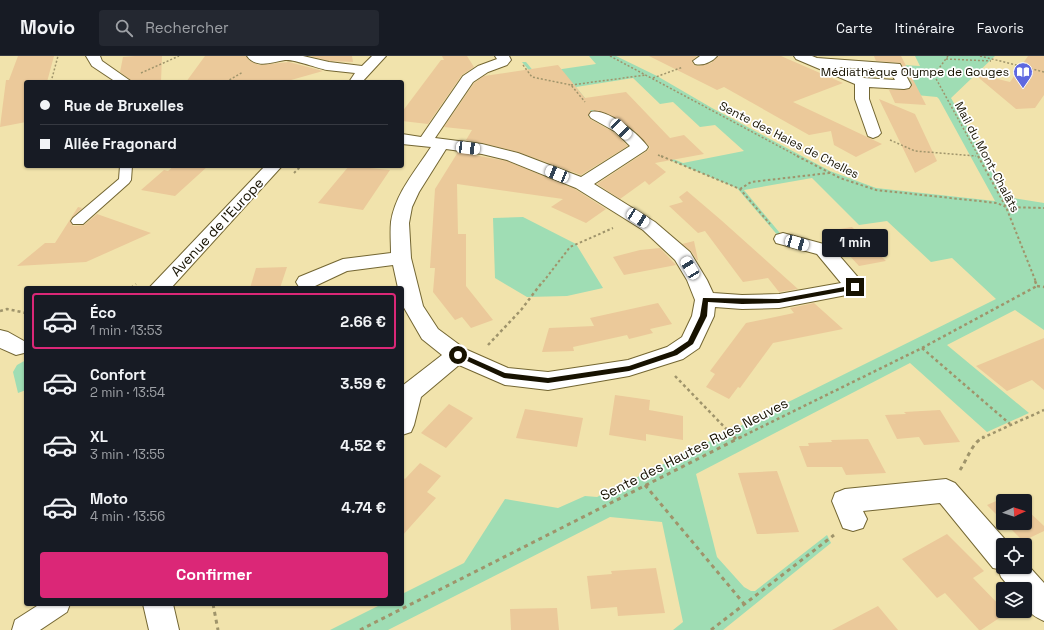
<!DOCTYPE html>
<html lang="fr">
<meta charset="utf-8">
<style>
:root{--surface:#171b24;--page:#242831;--text:#f1f3f6;--muted:#9ea1a6;--line:#363941;--accent:#db2777}
body{margin:0;font-family:"Space Grotesk",sans-serif;background:var(--page);color:var(--text);height:100vh;display:flex;flex-direction:column;font-size:15px;white-space:nowrap}
*{box-sizing:border-box;margin:0}
p{font-size:13px;color:var(--muted)}
.icon{flex:none;width:22px;height:22px;fill:none;stroke:currentColor;stroke-width:2;stroke-linecap:round;stroke-linejoin:round}
.map{position:relative;flex:1;overflow:hidden}
.side{position:absolute;left:24px;top:230px;width:380px;height:320px;display:flex;flex-direction:column;background:var(--surface);border-radius:4px;box-shadow:0 1px 3px #0004}
.side>*{flex:none}
.hud{position:absolute;left:24px;top:24px;width:380px;height:88px;border-radius:4px;box-shadow:0 1px 3px #0004;display:grid;align-content:center;height:88px;padding:0 16px;background:var(--surface)}
.needle{width:26px;rotate:86deg}
.fabs{position:absolute;left:996px;top:438px;display:grid;gap:8px}
.fabs a{display:grid;place-items:center;width:36px;height:36px;border-radius:4px;background:var(--surface);box-shadow:0 1px 3px #0004;font-size:20px}
.end{position:absolute;width:18px;height:18px;margin:-9px;border:5px solid #171201;background:#fff;box-shadow:0 0 0 2px #fff}
.from{border-radius:50%}
.bubble{position:absolute;height:28px;border-radius:4px;background:var(--surface);box-shadow:0 1px 3px #0004;font-size:13px;font-weight:700;line-height:28px;text-align:center}
.car{position:absolute;width:12px;height:24px;margin:-12px -6px;border-radius:5px;box-shadow:0 0 3px 1px #0007;background:linear-gradient(#fff 24%,#345 0 40%,#fff 0 76%,#345 0 86%,#fff 0)}
.hud b{display:flex;align-items:center;gap:14px;height:38px;font-size:15px}
.hud b+b{border-top:1px solid var(--line)}
.hud i{width:10px;height:10px;background:var(--text)}
ul{padding:7px 0 0;list-style:none}
li{display:flex;align-items:center;gap:12px;height:56px;margin:0 8px 6px;padding:0 8px;border:2px solid transparent;border-radius:4px}
li div{flex:1}
li b{display:block;font-size:15px}
li em{font-style:normal;font-weight:700}
li.on{border-color:var(--accent)}
li>.icon{width:36px;height:36px;stroke-width:1.5}
.button{display:flex;gap:8px;margin-top:auto;padding:8px 16px}
.button a{flex:1;height:46px;border-radius:4px;background:var(--accent);color:#fff;font-size:16px;font-weight:700;line-height:46px;text-align:center}
header{display:flex;align-items:center;gap:24px;box-sizing:border-box;height:56px;padding:0 20px;background:var(--surface);border-bottom:1px solid var(--line)}
header strong{font-size:19px}
nav{display:flex;gap:22px;margin-inline-start:auto;font-size:14px}
.search{width:280px;height:36px;background:var(--page);display:flex;align-items:center;gap:10px;box-sizing:border-box;padding:0 14px;border-radius:4px;color:var(--muted);font-size:15px}
.map>svg:first-child{display:block}
.green{fill:#9fddb4}
.building{fill:#ebc99a}
.lines{fill:none;stroke-linecap:round;stroke-linejoin:round}
.service-casing{stroke:#736632;stroke-width:2}
.minor-casing{stroke:#736632;stroke-width:2}
.path-far3{stroke:#9f946b;stroke-width:1.5;stroke-dasharray:2 2;stroke-linecap:butt}
.path-far2{stroke:#9f946b;stroke-width:2;stroke-dasharray:2.5 2.5;stroke-linecap:butt}
.path-far1{stroke:#9f946b;stroke-width:2.5;stroke-dasharray:3 3;stroke-linecap:butt}
.path{stroke:#9f946b;stroke-width:3;stroke-dasharray:4 4;stroke-linecap:butt}
.service{fill:#fff;fill-rule:evenodd}
.minor{fill:#fff;fill-rule:evenodd}
.route{fill:#171201}
.labels{text-anchor:middle;stroke-width:3.5;stroke-linejoin:round;paint-order:stroke}
.far-poi-label{font-size:12px;fill:#171201;stroke:#fff;text-anchor:end}
.far-street-label{font-size:12px;fill:#171201;stroke:#fff}
.street-label{font-size:14px;fill:#171201;stroke:#fff}
</style>
<header>
<strong>Movio</strong>
<div class="search"><svg class="icon" aria-label="search" viewBox="0 0 24 24"><circle cx="10" cy="10" r="6"/><path d="M15 15l6 6"/></svg>Rechercher</div>
<nav><a>Carte</a><a>Itinéraire</a><a>Favoris</a></nav>
</header>
<div class="map">
<svg width="1044" height="574" viewBox="0 0 1044 574">
<rect width="100%" height="100%" fill="#f1e3ac"/>
<path class="green" d="M 589,0 L 616,0 L 657,20 L 712,52 L 830,115 L 876,132 L 995,145 L 939,43 L 937,41 L 916,39 L 903,9 L 920,10 L 915,0 L 995,0 L 951,42 L 1007,141 L 1044,147 L 1044,274 L 1015,254 L 947,289 L 1029,357 L 987,376 L 910,307 L 696,418 L 717,501 L 744,531 L 751,535 L 755,535 L 827,479 L 831,487 L 723,574 L 673,574 L 683,566 L 662,466 L 610,461 L 388,574 L 330,574 L 382,548 L 402,548 L 402,538 L 464,507 L 505,443 L 558,452 L 585,440 L 597,441 L 996,243 L 952,202 L 931,206 L 887,165 L 859,169 L 812,122 L 744,134 L 784,182 L 780,182 L 737,132 L 651,96 L 661,98 L 683,107 L 744,95 L 715,69 L 700,71 L 673,46 L 660,48 L 633,22 L 576,31 L 598,58 L 594,59 L 571,32 L 532,18 L 522,6 L 526,6 L 535,17 L 596,8 Z
M 523,161 L 576,188 L 603,232 L 567,240 L 527,241 L 495,222 L 493,162 Z
M 26,304 L 26,334 L 18,337 L 13,316 L 17,309 Z"/>
<path class="building" d="M 18,0 L 54,0 L 47,26 L 26,26 L 26,66 L 0,71 L 6,24 L 9,24 Z
M 135,0 L 162,0 L 161,26 L 133,26 L 120,16 L 123,1 Z
M 205,0 L 246,0 L 250,5 L 259,9 L 289,6 L 323,15 L 284,26 L 186,26 Z
M 310,0 L 352,0 L 353,6 L 329,5 Z
M 442,0 L 467,0 L 474,11 L 462,19 L 428,68 L 402,65 L 402,56 L 441,4 L 444,4 Z
M 649,0 L 697,0 L 692,5 L 694,9 L 698,10 L 711,7 L 718,0 L 781,0 L 843,27 L 793,46 L 882,88 L 856,101 L 834,89 L 831,75 L 809,79 L 724,31 L 717,34 Z
M 874,0 L 901,0 L 926,49 L 895,47 L 889,34 L 909,33 L 912,28 L 901,7 L 876,5 Z
M 1028,0 L 1044,0 L 1044,39 L 1035,52 L 1016,53 L 973,17 L 1010,26 Z
M 558,9 L 585,42 L 626,36 L 670,82 L 684,79 L 704,98 L 655,107 L 666,116 L 649,129 L 645,125 L 620,143 L 597,128 L 647,95 L 650,91 L 631,72 L 606,57 L 591,54 L 588,60 L 590,63 L 615,77 L 628,90 L 581,119 L 518,96 L 482,87 L 466,84 L 472,74 L 444,71 L 474,27 L 484,20 Z
M 879,43 L 915,58 L 937,105 L 915,117 Z
M 458,96 L 507,105 L 575,133 L 606,153 L 586,167 L 551,151 L 563,143 L 457,128 L 458,178 L 466,178 L 466,230 L 493,264 L 471,272 L 462,261 L 455,264 L 433,236 L 435,212 L 430,212 L 435,133 Z
M 174,110 L 208,110 L 175,140 L 141,134 L 164,114 L 168,115 Z
M 349,110 L 390,114 L 363,154 L 318,147 Z
M 687,135 L 721,164 L 798,233 L 779,236 L 768,222 L 743,226 L 705,175 L 698,177 L 669,150 L 683,146 L 679,141 Z
M 78,151 L 82,152 L 70,164 L 73,170 L 84,169 L 97,158 L 151,177 L 86,206 L 17,210 L 45,187 L 55,187 Z
M 852,171 L 886,205 L 859,210 L 827,175 Z
M 694,185 L 698,204 L 697,204 L 691,195 L 682,188 Z
M 660,192 L 676,209 L 624,219 L 613,201 L 640,194 Z
M 287,211 L 280,232 L 250,232 L 256,212 Z
M 658,247 L 672,268 L 650,273 L 653,277 L 629,283 L 627,279 L 573,291 L 574,295 L 542,296 L 549,272 L 594,270 L 590,262 Z
M 814,247 L 843,273 L 773,287 L 740,332 L 738,331 L 729,343 L 706,331 L 715,318 L 710,315 L 746,267 L 794,257 L 790,252 Z
M 1044,282 L 1044,334 L 1032,324 L 1007,335 L 976,310 Z
M 615,339 L 650,344 L 649,354 L 683,360 L 683,384 L 646,378 L 646,385 L 609,379 Z
M 449,348 L 473,362 L 446,392 L 421,377 Z
M 525,353 L 583,362 L 577,391 L 516,382 Z
M 940,354 L 960,386 L 924,389 L 919,381 L 897,383 L 885,359 L 906,358 L 904,356 Z
M 868,383 L 886,417 L 846,419 L 842,411 L 807,411 L 799,390 L 809,390 L 808,387 L 832,386 L 831,384 Z
M 420,407 L 441,420 L 427,436 L 436,442 L 402,480 L 402,421 L 405,423 Z
M 777,415 L 799,476 L 764,478 L 757,478 L 738,417 Z
M 1010,439 L 1017,445 L 1003,445 L 1003,465 L 987,449 Z
M 1025,452 L 1044,470 L 1044,475 L 1023,485 L 1005,467 L 1025,467 Z
M 947,478 L 984,515 L 973,522 L 1007,557 L 981,574 L 979,574 L 945,537 L 937,542 L 902,503 Z
M 656,512 L 665,557 L 618,560 L 617,551 L 591,553 L 587,520 L 612,518 L 611,515 Z
M 878,550 L 898,574 L 832,574 Z
M 557,552 L 559,574 L 511,574 L 510,553 Z"/>
<g class="lines">
<g class="service-casing">
<path id="service" d="M 120,110 L 132,110 L 131,124 L 129,127 L 83,168 L 73,168 L 71,165 L 73,162 L 119,123 Z
M 40,548 L 70,548 L 67,556 L 40,574 L 12,574 L 15,564 Z"/>
</g>
<g class="minor-casing">
<path id="minor" d="M 86,0 L 100,0 L 102,5 L 132,26 L 116,26 L 92,10 Z
M 247,0 L 303,0 L 329,6 L 362,10 L 372,0 L 386,0 L 362,26 L 349,26 L 355,17 C 346,16 336,15 327,14 C 317,12 294,3 285,4 C 273,6 256,13 247,0 Z
M 495,0 L 509,0 L 511,4 L 507,9 L 488,16 L 473,26 L 435,82 L 482,88 L 518,97 L 581,121 L 630,90 L 616,76 L 591,62 L 589,59 L 591,56 C 607,52 639,78 648,91 L 646,94 L 594,128 L 655,166 L 690,196 L 707,224 L 713,237 L 742,239 L 779,238 L 841,227 L 817,198 L 776,187 L 774,183 L 776,179 L 783,177 L 831,190 L 862,226 L 865,231 L 862,236 L 779,252 L 742,253 L 715,251 L 714,260 L 699,292 L 683,303 L 629,320 L 548,334 L 505,329 L 459,309 L 421,341 L 414,369 L 411,376 L 402,379 L 402,330 L 442,299 L 422,283 L 403,250 L 402,232 L 398,232 L 393,209 L 347,215 L 313,231 L 308,232 L 299,231 L 296,226 L 299,221 L 343,203 L 391,197 C 391,187 390,176 391,166 C 395,138 416,114 431,91 L 402,88 L 402,78 L 421,81 L 463,20 L 478,10 L 497,3 ZM 446,93 L 482,98 L 507,104 L 576,132 L 643,174 L 675,204 L 687,224 L 695,244 L 692,260 L 682,281 L 667,291 L 628,304 L 548,316 L 508,312 L 465,293 L 438,273 L 423,250 L 411,202 L 409,167 L 412,151 L 419,136 Z
M 700,0 L 717,0 C 712,6 703,10 695,8 L 693,5 Z
M 794,0 L 812,0 L 817,2 L 900,8 L 911,29 L 909,32 L 904,33 L 869,31 L 869,43 L 881,77 L 878,80 L 873,82 L 868,80 L 855,43 L 855,28 L 796,3 ZM 839,11 L 890,15 L 895,24 L 864,22 Z
M 265,110 L 282,110 L 171,232 L 149,232 Z
M 0,274 L 8,276 L 24,285 L 26,293 L 24,297 L 16,299 L 0,292 Z
M 946,423 L 955,427 L 1010,489 L 1003,489 L 1003,511 L 1025,511 L 1025,506 L 1044,527 L 1044,565 C 1026,557 1025,552 1025,533 L 1011,533 L 1001,521 L 998,513 L 993,512 L 940,447 L 863,455 L 867,463 L 863,472 L 853,475 L 843,472 L 832,445 L 835,437 L 845,433 Z
M 143,548 L 173,548 L 179,574 L 149,574 Z"/>
</g>
<path class="path-far3" d="M 610,0 L 799,101
M 948,0 L 934,19 L 979,101
M 980,0 L 1044,16
M 946,3 L 991,5
M 523,9 L 532,21 L 571,29 L 585,46
M 141,17 L 179,0
M 920,18 L 934,19
M 653,22 L 683,11
M 51,26 L 58,0
M 226,26 L 243,16
M 571,29 L 646,19
M 890,84 L 915,95 L 976,100
M 658,99 L 663,101"/>
<path class="path-far2" d="M 661,100 L 740,133 L 770,168
M 797,100 L 840,122 L 876,134 L 997,147 L 1006,151 L 1044,152
M 978,100 L 1006,151 L 1036,226
M 294,117 L 301,110
M 740,133 L 751,126 L 829,117
M 543,226 L 570,191 L 613,172"/>
<path class="path-far1" d="M 1035,225 L 1037,230
M 1037,230 L 1044,231
M 131,232 L 136,228
M 0,255 L 7,253 L 26,257
M 488,289 L 521,254 L 543,225
M 922,292 L 1010,368
M 675,320 L 735,382
M 739,382 L 922,292 L 1037,230
M 982,382 L 1044,354"/>
<path class="path" d="M 734,381 L 736,383
M 960,414 C 967,404 972,386 984,381
M 645,429 L 745,549
M 213,548 L 218,574
M 360,574 L 741,381
M 711,574 L 834,479"/>
<use href="#service" class="service"/>
<use href="#minor" class="minor"/>
</g>
<path class="route" d="M 855,229 L 858,231 L 857,233 L 779,247 L 742,248 L 708,246 L 707,260 L 693,288 L 677,299 L 629,315 L 548,327 L 504,322 L 454,299 L 455,297 L 460,297 L 505,317 L 548,322 L 629,310 L 673,295 L 688,285 L 700,260 L 703,242 L 779,243 Z"/>
<defs>
<g id="library-pin" transform="scale(1)"><path d="M0 17L-7.5 6A9.5 9.5 0 1 1 7.5 6Z" fill="#5e68e0" stroke="#fff"/><path d="M-6-4Q-3-5.5-.7-3.5V5Q-3 3-6 4ZM6-4Q3-5.5 .7-3.5V5Q3 3 6 4Z" fill="#fff"/></g>
</defs>
<g fill-rule="evenodd">
<use href="#library-pin" x="1023" y="16"/>
</g>
<g class="labels">
<g class="far-poi-label">
<text x="1009" y="20">Médiathèque Olympe de Gouges</text>
</g>
<g class="far-street-label">
<text transform="translate(789 84) rotate(27)" y="4">Sente des Haies de Chelles</text>
<text transform="translate(987 101) rotate(62)" y="4">Mail du Mont-Chalâts</text>
</g>
<g class="street-label">
<text transform="translate(217 171) rotate(-47)" y="5">Avenue de l'Europe</text>
<text transform="translate(694 393) rotate(-27)" y="5">Sente des Hautes Rues Neuves</text>
</g>
</g>
</svg>
<div class="fabs">
<a><svg class="needle" viewBox="-14 -14 28 28"><path d="M0-13l5 13h-10z" fill="#e53935"/><path d="M0 13l5-13h-10z" fill="#9ea1a6"/></svg></a>
<a><svg class="icon" aria-label="locate" viewBox="0 0 24 24"><circle cx="12" cy="12" r="6"/><path d="M12 2v4M12 18v4M2 12h4M18 12h4"/></svg></a>
<a><svg class="icon" aria-label="layers" viewBox="0 0 24 24"><path d="M12 4l9 5-9 5-9-5zM3 14l9 5 9-5"/></svg></a>
</div>
<i class="end from" style="left:458px;top:299px"></i>
<i class="end" style="left:855px;top:231px"></i>
<div class="bubble" style="left:822px;top:173px;width:66px">1 min</div>
<i class="car" style="left:621px;top:73px;rotate:134deg"></i>
<i class="car" style="left:468px;top:92px;rotate:97deg"></i>
<i class="car" style="left:557px;top:118px;rotate:292deg"></i>
<i class="car" style="left:638px;top:162px;rotate:123deg"></i>
<i class="car" style="left:797px;top:187px;rotate:106deg"></i>
<i class="car" style="left:690px;top:212px;rotate:329deg"></i>
<div class="hud">
<b><i class="from"></i>Rue de Bruxelles</b>
<b><i></i>Allée Fragonard</b>
</div>
<section class="side">
<ul>
<li class="on"><svg class="icon" aria-label="car" viewBox="0 0 24 24"><path d="M5 17H2v-5l4-1 3-4h7l3 4 3 1v5h-3M9 17h6M6 11h13"/><circle cx="7" cy="17" r="2"/><circle cx="17" cy="17" r="2"/></svg><div><b>Éco</b><p>1 min · 13:53</p></div><em>2.66 €</em></li>
<li><svg class="icon" aria-label="car" viewBox="0 0 24 24"><path d="M5 17H2v-5l4-1 3-4h7l3 4 3 1v5h-3M9 17h6M6 11h13"/><circle cx="7" cy="17" r="2"/><circle cx="17" cy="17" r="2"/></svg><div><b>Confort</b><p>2 min · 13:54</p></div><em>3.59 €</em></li>
<li><svg class="icon" aria-label="car" viewBox="0 0 24 24"><path d="M5 17H2v-5l4-1 3-4h7l3 4 3 1v5h-3M9 17h6M6 11h13"/><circle cx="7" cy="17" r="2"/><circle cx="17" cy="17" r="2"/></svg><div><b>XL</b><p>3 min · 13:55</p></div><em>4.52 €</em></li>
<li><svg class="icon" aria-label="car" viewBox="0 0 24 24"><path d="M5 17H2v-5l4-1 3-4h7l3 4 3 1v5h-3M9 17h6M6 11h13"/><circle cx="7" cy="17" r="2"/><circle cx="17" cy="17" r="2"/></svg><div><b>Moto</b><p>4 min · 13:56</p></div><em>4.74 €</em></li>
</ul>
<div class="button"><a>Confirmer</a></div>
</section>
</div>
